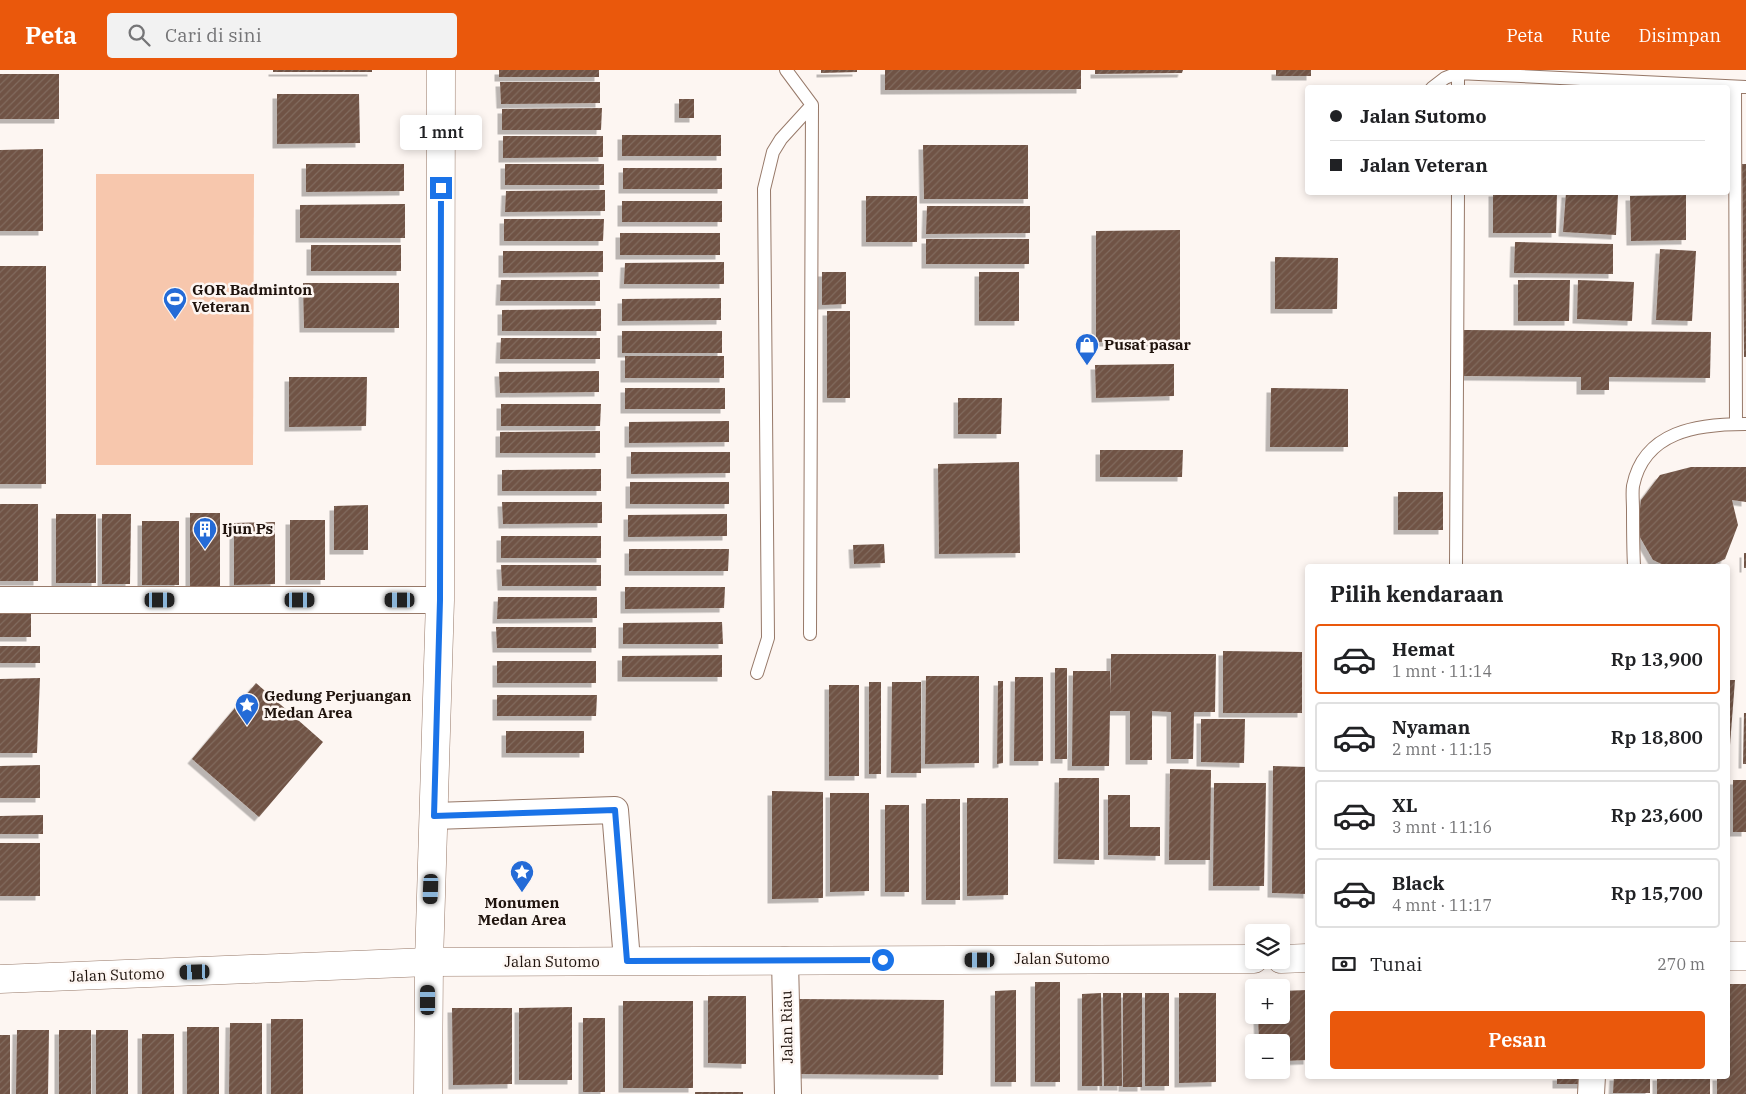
<!DOCTYPE html>
<html lang="id">
<meta charset="utf-8">
<style>
:root{--surface:#fff;--page:#f2f2f2;--text:#202124;--muted:#757577;--line:#e0e0e0;--accent:#ea580c}
body{margin:0;font-family:"IBM Plex Serif",serif;background:var(--page);color:var(--text);height:100vh;display:flex;flex-direction:column;font-size:19px;white-space:nowrap}
*{box-sizing:border-box;margin:0}
p{font-size:16px;color:var(--muted)}
.icon{flex:none;width:28px;height:28px;fill:none;stroke:currentColor;stroke-width:2;stroke-linecap:round;stroke-linejoin:round}
.map{position:relative;flex:1;overflow:hidden}
.sheet{position:absolute;left:1305px;top:494px;width:425px;height:515px;display:flex;flex-direction:column;background:var(--surface);border-radius:5px;box-shadow:0 2px 8px #0003}
.sheet>*{flex:none}
.banner{position:absolute;left:1305px;top:15px;width:425px;height:110px;border-radius:5px;box-shadow:0 2px 8px #0003;display:grid;align-content:center;height:110px;padding:0 25px;background:var(--surface)}
.buttons{position:absolute;left:1245px;top:854px;display:grid;gap:10px}
.buttons a{display:grid;place-items:center;width:45px;height:45px;border-radius:5px;background:var(--surface);box-shadow:0 2px 8px #0003;font-size:25px}
.end{position:absolute;width:22px;height:22px;margin:-11px;border:6px solid #1a73e8;background:#fff;box-shadow:0 0 0 2px #fff}
.from{border-radius:50%}
.bubble{position:absolute;height:35px;border-radius:5px;background:var(--surface);box-shadow:0 2px 8px #0003;font-size:16px;font-weight:600;line-height:35px;text-align:center}
.car{position:absolute;width:15px;height:30px;margin:-15px -8px;border-radius:6px;box-shadow:0 0 4px 1px #0007;background:linear-gradient(#222 24%,#8ab4d8 0 40%,#222 0 76%,#8ab4d8 0 86%,#222 0)}
.banner b{display:flex;align-items:center;gap:18px;height:48px;font-size:19px}
.banner b+b{border-top:1px solid var(--line)}
.banner i{width:12px;height:12px;background:var(--text)}
ul{padding:0;list-style:none}
li{display:flex;align-items:center;gap:15px;height:70px;margin:0 10px 8px;padding:0 15px;border:2px solid var(--line);border-radius:5px}
li div{flex:1}
li b{display:block;font-size:19px}
li em{font-style:normal;font-weight:600}
li.on{border-color:var(--accent)}
li>.icon{width:45px;height:45px;stroke-width:1.5}
h2{padding:0 25px;font-size:22px;line-height:60px}
.pay{display:flex;align-items:center;gap:12px;height:55px;padding:0 25px;font-size:19px}
.pay p{margin-inline-start:auto}
.primary-button{display:flex;gap:10px;margin-top:auto;padding:10px 25px}
.primary-button a{flex:1;height:58px;border-radius:5px;background:var(--accent);color:#fff;font-size:20px;font-weight:600;line-height:58px;text-align:center}
header{display:flex;align-items:center;gap:30px;box-sizing:border-box;height:70px;padding:0 25px;background:var(--accent);color:#fff}
header strong{font-size:24px}
nav{display:flex;gap:28px;margin-inline-start:auto;font-size:18px}
.search{width:350px;height:45px;background:var(--page);display:flex;align-items:center;gap:12px;box-sizing:border-box;padding:0 18px;border-radius:5px;color:var(--muted);font-size:19px}
.map>svg:first-child{display:block}
.pitch{fill:#f7c7ad}
.building{fill:url(#building-hatch);filter:url(#shadow)}
.lines{fill:none;stroke-linecap:round;stroke-linejoin:round}
.service-casing{stroke:#977969;stroke-width:14}
.minor-casing{stroke:#977969;stroke-width:28}
.tertiary-casing{stroke:#977969;stroke-width:29}
.secondary-casing{stroke:#977969;stroke-width:29}
.service{stroke:#fff;stroke-width:12}
.minor{stroke:#fff;stroke-width:26}
.tertiary{stroke:#fff;stroke-width:28}
.secondary{stroke:#fff;stroke-width:28}
.route{stroke:#1a73e8;stroke-width:6}
.labels{text-anchor:middle;stroke-width:5;stroke-linejoin:round;paint-order:stroke}
.poi-label{font-size:15px;font-weight:bold;fill:#1f130d;stroke:#fdf6f2;text-anchor:start}
.street-label{font-size:15px;fill:#1f130d;stroke:#fdf6f2}
</style>
<header>
<strong>Peta</strong>
<div class="search"><svg class="icon" aria-label="search" viewBox="0 0 24 24"><circle cx="10" cy="10" r="6"/><path d="M15 15l6 6"/></svg>Cari di sini</div>
<nav><a>Peta</a><a>Rute</a><a>Disimpan</a></nav>
</header>
<div class="map">
<svg width="1746" height="1024" viewBox="0 0 1746 1024">
<defs>
<pattern id="building-hatch" width="6" height="6" patternUnits="userSpaceOnUse" patternTransform="scale(1.25)"><rect width="6" height="6" fill="#6f5244"/><path d="M-1 1l2-2M0 6l6-6M5 7l2-2" fill="none" stroke="#826c60"/></pattern>
<filter id="shadow"><feDropShadow dx="-4.5" dy="4.5" stdDeviation="0" flood-color="#0004"/></filter>
</defs>
<rect width="100%" height="100%" fill="#fdf6f2"/>
<path class="pitch" d="M 96,104 L 254,104 L 253,395 L 96,395 Z"/>
<path class="building" d="M 273,0 L 372,0 L 372,2 L 273,2 Z
M 499,0 L 599,0 L 599,7 L 499,7 Z
M 821,0 L 857,0 L 857,2 L 821,3 Z
M 885,0 L 1081,0 L 1081,19 L 885,20 Z
M 1095,0 L 1183,0 L 1182,3 L 1095,4 Z
M 1276,0 L 1311,0 L 1311,6 L 1276,6 Z
M 0,4 L 59,4 L 59,49 L 0,49 Z
M 500,12 L 600,12 L 600,33 L 501,34 Z
M 277,24 L 359,24 L 360,73 L 277,74 Z
M 679,29 L 694,29 L 694,48 L 679,48 Z
M 602,38 L 601,60 L 502,60 L 502,39 Z
M 622,65 L 721,65 L 721,86 L 622,86 Z
M 503,66 L 603,66 L 603,87 L 503,88 Z
M 923,75 L 1028,75 L 1028,129 L 924,129 Z
M 43,79 L 43,161 L 0,161 L 0,80 Z
M 306,94 L 404,94 L 404,121 L 306,122 Z
M 505,94 L 604,94 L 604,115 L 505,115 Z
M 1742,94 L 1746,94 L 1746,287 L 1744,287 Z
M 623,98 L 722,98 L 722,119 L 623,119 Z
M 605,120 L 605,141 L 505,142 L 506,121 Z
M 1493,122 L 1557,122 L 1556,163 L 1493,163 Z
M 1566,123 L 1618,125 L 1616,165 L 1563,162 Z
M 1686,125 L 1686,170 L 1631,171 L 1630,126 Z
M 866,126 L 917,126 L 917,172 L 866,172 Z
M 622,131 L 722,131 L 722,152 L 622,152 Z
M 405,134 L 405,168 L 300,168 L 300,135 Z
M 927,136 L 1030,136 L 1030,163 L 926,164 Z
M 504,149 L 604,149 L 603,171 L 504,171 Z
M 1180,160 L 1180,272 L 1096,272 L 1096,161 Z
M 620,163 L 720,163 L 720,185 L 620,185 Z
M 926,169 L 1029,169 L 1029,194 L 926,194 Z
M 1515,172 L 1613,174 L 1613,204 L 1514,203 Z
M 311,175 L 401,175 L 401,201 L 311,201 Z
M 1660,179 L 1696,181 L 1692,251 L 1656,250 Z
M 503,181 L 603,181 L 603,202 L 503,203 Z
M 1275,187 L 1338,188 L 1337,239 L 1275,239 Z
M 724,192 L 724,214 L 624,214 L 625,193 Z
M 0,196 L 46,196 L 46,414 L 0,414 Z
M 822,202 L 846,202 L 846,234 L 822,235 Z
M 979,202 L 1019,202 L 1019,251 L 979,251 Z
M 501,210 L 600,210 L 600,231 L 500,231 Z
M 1518,210 L 1570,210 L 1569,251 L 1518,251 Z
M 1578,210 L 1634,212 L 1632,251 L 1577,249 Z
M 303,213 L 399,213 L 399,258 L 304,258 Z
M 721,228 L 721,250 L 622,251 L 622,229 Z
M 601,239 L 601,261 L 502,261 L 502,240 Z
M 827,241 L 850,241 L 850,328 L 827,328 Z
M 1464,260 L 1711,262 L 1710,308 L 1609,307 L 1609,320 L 1581,320 L 1581,307 L 1463,306 Z
M 622,261 L 722,261 L 722,283 L 622,283 Z
M 501,268 L 600,268 L 600,289 L 500,289 Z
M 625,286 L 724,286 L 724,308 L 625,308 Z
M 1174,294 L 1174,326 L 1096,328 L 1095,295 Z
M 599,301 L 599,322 L 500,323 L 499,302 Z
M 289,307 L 367,307 L 366,356 L 289,357 Z
M 625,318 L 725,318 L 725,339 L 625,339 Z
M 1271,318 L 1348,319 L 1348,377 L 1270,377 Z
M 958,328 L 1002,328 L 1001,364 L 958,364 Z
M 501,334 L 601,334 L 600,356 L 501,356 Z
M 729,351 L 729,372 L 629,373 L 629,352 Z
M 600,361 L 600,383 L 500,383 L 500,362 Z
M 1100,380 L 1183,380 L 1182,407 L 1100,407 Z
M 631,382 L 730,382 L 730,403 L 631,404 Z
M 1019,392 L 1020,483 L 939,484 L 938,394 Z
M 1691,397 L 1746,397 L 1746,432 L 1732,430 L 1738,455 L 1725,489 L 1711,496 L 1666,496 L 1653,490 L 1637,462 L 1641,430 L 1660,405 Z
M 601,399 L 601,421 L 502,421 L 502,400 Z
M 630,412 L 729,412 L 729,434 L 630,434 Z
M 1398,422 L 1443,422 L 1443,460 L 1398,460 Z
M 502,432 L 602,432 L 602,453 L 503,454 Z
M 0,434 L 38,434 L 38,511 L 0,511 Z
M 368,435 L 368,480 L 334,480 L 334,436 Z
M 190,443 L 220,443 L 220,517 L 190,517 Z
M 56,444 L 96,444 L 96,513 L 56,513 Z
M 102,444 L 131,444 L 130,514 L 102,514 Z
M 727,444 L 727,466 L 628,467 L 628,445 Z
M 290,450 L 325,450 L 325,510 L 290,510 Z
M 142,451 L 179,451 L 179,515 L 142,515 Z
M 275,452 L 275,514 L 234,515 L 234,453 Z
M 501,466 L 601,466 L 601,488 L 501,488 Z
M 884,474 L 885,493 L 854,494 L 853,475 Z
M 629,479 L 729,479 L 728,501 L 629,501 Z
M 1744,483 L 1746,483 L 1746,498 L 1744,498 Z
M 501,495 L 601,495 L 601,516 L 502,516 Z
M 625,517 L 725,517 L 724,538 L 625,539 Z
M 498,527 L 597,527 L 597,548 L 497,549 Z
M 0,543 L 31,543 L 31,567 L 0,567 Z
M 722,552 L 723,574 L 623,574 L 623,553 Z
M 496,557 L 596,557 L 596,578 L 497,578 Z
M 0,576 L 40,576 L 40,593 L 0,593 Z
M 1223,581 L 1302,582 L 1302,643 L 1223,643 Z
M 1111,584 L 1216,584 L 1215,642 L 1194,642 L 1193,689 L 1171,689 L 1171,642 L 1152,641 L 1152,690 L 1130,690 L 1130,641 L 1110,641 L 1109,696 L 1072,696 L 1073,601 L 1110,601 L 1111,624 Z
M 722,585 L 722,607 L 622,607 L 622,586 Z
M 497,591 L 596,591 L 596,613 L 497,613 Z
M 1055,598 L 1067,598 L 1067,689 L 1055,689 Z
M 926,606 L 979,606 L 979,693 L 925,694 Z
M 1015,607 L 1043,607 L 1043,691 L 1014,691 Z
M 40,608 L 37,683 L 0,683 L 0,609 Z
M 1728,610 L 1735,610 L 1729,688 L 1728,688 Z
M 998,611 L 1003,611 L 1003,693 L 997,694 Z
M 869,612 L 881,612 L 881,704 L 869,704 Z
M 892,612 L 921,612 L 921,703 L 891,703 Z
M 256,613 L 323,672 L 259,747 L 192,689 Z
M 829,615 L 859,615 L 859,706 L 829,706 Z
M 497,625 L 597,625 L 596,646 L 497,646 Z
M 1744,643 L 1746,643 L 1746,694 L 1743,694 Z
M 1201,649 L 1245,649 L 1244,693 L 1201,692 Z
M 506,661 L 584,661 L 584,683 L 506,683 Z
M 40,695 L 40,728 L 0,728 L 0,696 Z
M 1273,696 L 1308,697 L 1308,824 L 1272,823 Z
M 1170,699 L 1211,700 L 1210,790 L 1169,790 Z
M 1059,708 L 1099,708 L 1099,790 L 1058,789 Z
M 1733,710 L 1746,710 L 1746,762 L 1733,762 Z
M 1214,713 L 1266,713 L 1264,816 L 1213,816 Z
M 772,721 L 823,722 L 823,828 L 772,829 Z
M 830,723 L 869,723 L 869,821 L 830,822 Z
M 1108,725 L 1130,725 L 1130,757 L 1160,757 L 1160,786 L 1108,785 Z
M 967,728 L 1008,728 L 1008,825 L 967,826 Z
M 926,729 L 960,729 L 960,830 L 926,830 Z
M 885,735 L 909,735 L 909,822 L 885,822 Z
M 43,745 L 43,764 L 0,764 L 0,746 Z
M 0,773 L 40,773 L 40,826 L 0,826 Z
M 1035,912 L 1060,912 L 1060,1012 L 1035,1012 Z
M 1728,914 L 1746,914 L 1746,1024 L 1717,1024 L 1717,1006 L 1728,1006 Z
M 1016,920 L 1016,1012 L 995,1012 L 995,921 Z
M 1308,920 L 1308,990 L 1281,991 L 1281,972 L 1259,972 L 1258,945 L 1281,945 L 1281,921 Z
M 1101,923 L 1102,1016 L 1082,1016 L 1082,924 Z
M 1103,923 L 1121,923 L 1122,1016 L 1104,1016 Z
M 1123,923 L 1142,923 L 1142,1017 L 1123,1017 Z
M 1145,923 L 1169,923 L 1169,1016 L 1145,1016 Z
M 1179,923 L 1216,923 L 1216,1012 L 1179,1013 Z
M 708,926 L 746,926 L 746,994 L 708,993 Z
M 795,929 L 944,930 L 943,1005 L 793,1004 Z
M 623,931 L 693,931 L 693,1018 L 623,1018 Z
M 572,937 L 572,1010 L 519,1010 L 519,938 Z
M 452,938 L 512,938 L 512,1014 L 453,1015 Z
M 583,948 L 605,948 L 605,1022 L 583,1022 Z
M 271,949 L 303,949 L 303,1024 L 271,1024 Z
M 230,953 L 262,953 L 262,1024 L 229,1024 Z
M 187,957 L 219,957 L 219,1024 L 187,1024 Z
M 17,960 L 49,960 L 48,1024 L 16,1024 Z
M 59,960 L 91,960 L 91,1024 L 59,1024 Z
M 96,960 L 128,960 L 128,1024 L 96,1024 Z
M 142,964 L 174,964 L 174,1024 L 142,1024 Z
M 0,965 L 10,965 L 10,1024 L 0,1024 Z
M 1557,1006 L 1585,1006 L 1585,1014 L 1557,1014 Z
M 1614,1006 L 1650,1006 L 1650,1023 L 1613,1023 Z
M 1657,1006 L 1710,1006 L 1710,1024 L 1657,1024 Z
M 695,1022 L 743,1022 L 743,1024 L 695,1024 Z"/>
<g class="lines">
<g class="service-casing">
<path id="service" d="M 786,0 L 812,35 L 810,564
M 1458,3 L 1458,18
M 1735,17 L 1736,354
M 1432,18 L 1445,8 L 1458,3 L 1746,17
M 1456,496 L 1458,122
M 1634,496 C 1633,477 1633,458 1633,439 C 1633,432 1632,423 1633,416 C 1644,361 1698,354 1745,354
M 757,603 L 768,568 L 764,119 L 773,82 L 781,69 L 812,35"/>
</g>
<g class="minor-casing">
<path id="minor" d="M 0,530 L 440,530
M 434,746 L 615,740 L 627,891
M 785,890 L 788,1024
M 1591,1024 L 1592,1006"/>
</g>
<g class="tertiary-casing">
<path id="tertiary" d="M 428,1024 L 429,892 L 440,530 L 441,0"/>
</g>
<g class="secondary-casing">
<path id="secondary" d="M 1728,886 L 1746,886
M 1281,889 L 1308,888
M 0,909 L 429,892 L 1254,889"/>
</g>
<use href="#service" class="service"/>
<use href="#minor" class="minor"/>
<use href="#tertiary" class="tertiary"/>
<use href="#secondary" class="secondary"/>
</g>
<g class="lines">
<path class="route" d="M 441,118 L 440,530 L 434,746 L 615,740 L 627,891 L 883,890"/>
</g>
<defs>
<g id="stadium-pin" transform="scale(1.25)"><path d="M0 17L-7.5 6A9.5 9.5 0 1 1 7.5 6Z" fill="#246bd7" stroke="#fdf6f2"/><path d="M0-5a6.5 5 0 1 0 0 10a6.5 5 0 1 0 0-10ZM-3.5-1.8h7v3.6h-7Z" fill="#fff"/></g>
<g id="shop-pin" transform="scale(1.25)"><path d="M0 17L-7.5 6A9.5 9.5 0 1 1 7.5 6Z" fill="#246bd7" stroke="#fdf6f2"/><path d="M-5-2.5h2.3a2.7 3.5 0 0 1 5.4 0H5L5.5 6h-11ZM-1.5-2.5h3a1.5 2.3 0 0 0-3 0Z" fill="#fff"/></g>
<g id="building-pin" transform="scale(1.25)"><path d="M0 17L-7.5 6A9.5 9.5 0 1 1 7.5 6Z" fill="#246bd7" stroke="#fdf6f2"/><path d="M-4-6H4V6H1V3H-1V6H-4ZM-2.5-4.3h1.7v1.8h-1.7ZM.8-4.3h1.7v1.8H.8ZM-2.5-1h1.7V.8h-1.7ZM.8-1h1.7V.8H.8Z" fill="#fff"/></g>
<g id="sight-pin" transform="scale(1.25)"><path d="M0 17L-7.5 6A9.5 9.5 0 1 1 7.5 6Z" fill="#246bd7" stroke="#fdf6f2"/><path d="M0-6L1.8-2.2L6-1.7L2.9 1.2L3.7 5.4L0 3.3L-3.7 5.4L-2.9 1.2L-6-1.7L-1.8-2.2Z" fill="#fff"/></g>
</defs>
<g fill-rule="evenodd">
<use href="#stadium-pin" x="175" y="229"/>
<use href="#shop-pin" x="1087" y="275"/>
<use href="#building-pin" x="205" y="459"/>
<use href="#sight-pin" x="247" y="635"/>
<use href="#sight-pin" x="522" y="802"/>
</g>
<g class="labels">
<g class="poi-label">
<text x="192" y="225">GOR Badminton<tspan x="192" dy="17">Veteran</tspan></text>
<text x="1104" y="280">Pusat pasar</text>
<text x="222" y="464">Ijun Ps</text>
<text x="264" y="631">Gedung Perjuangan<tspan x="264" dy="17">Medan Area</tspan></text>
<text x="522" y="838" text-anchor="middle">Monumen<tspan x="522" dy="17">Medan Area</tspan></text>
</g>
<g class="street-label">
<text x="1062" y="894">Jalan Sutomo</text>
<text x="552" y="897">Jalan Sutomo</text>
<text transform="translate(117 905) rotate(-2)" y="5">Jalan Sutomo</text>
<text transform="translate(787 957) rotate(-91)" y="5">Jalan Riau</text>
</g>
</g>
</svg>
<div class="buttons">
<a><svg class="icon" aria-label="layers" viewBox="0 0 24 24"><path d="M12 4l9 5-9 5-9-5zM3 14l9 5 9-5"/></svg></a>
<a>+</a>
<a>−</a>
</div>
<i class="end from" style="left:883px;top:890px"></i>
<i class="end" style="left:441px;top:118px"></i>
<div class="bubble" style="left:400px;top:45px;width:82px">1 mnt</div>
<i class="car" style="left:160px;top:530px;rotate:90deg"></i>
<i class="car" style="left:300px;top:530px;rotate:90deg"></i>
<i class="car" style="left:400px;top:530px;rotate:270deg"></i>
<i class="car" style="left:431px;top:819px;rotate:182deg"></i>
<i class="car" style="left:980px;top:890px;rotate:270deg"></i>
<i class="car" style="left:195px;top:902px;rotate:268deg"></i>
<i class="car" style="left:428px;top:930px;rotate:0deg"></i>
<div class="banner">
<b><i class="from"></i>Jalan Sutomo</b>
<b><i></i>Jalan Veteran</b>
</div>
<section class="sheet">
<h2>Pilih kendaraan</h2>
<ul>
<li class="on"><svg class="icon" aria-label="car" viewBox="0 0 24 24"><path d="M5 17H2v-5l4-1 3-4h7l3 4 3 1v5h-3M9 17h6M6 11h13"/><circle cx="7" cy="17" r="2"/><circle cx="17" cy="17" r="2"/></svg><div><b>Hemat</b><p>1 mnt · 11:14</p></div><em>Rp 13,900</em></li>
<li><svg class="icon" aria-label="car" viewBox="0 0 24 24"><path d="M5 17H2v-5l4-1 3-4h7l3 4 3 1v5h-3M9 17h6M6 11h13"/><circle cx="7" cy="17" r="2"/><circle cx="17" cy="17" r="2"/></svg><div><b>Nyaman</b><p>2 mnt · 11:15</p></div><em>Rp 18,800</em></li>
<li><svg class="icon" aria-label="car" viewBox="0 0 24 24"><path d="M5 17H2v-5l4-1 3-4h7l3 4 3 1v5h-3M9 17h6M6 11h13"/><circle cx="7" cy="17" r="2"/><circle cx="17" cy="17" r="2"/></svg><div><b>XL</b><p>3 mnt · 11:16</p></div><em>Rp 23,600</em></li>
<li><svg class="icon" aria-label="car" viewBox="0 0 24 24"><path d="M5 17H2v-5l4-1 3-4h7l3 4 3 1v5h-3M9 17h6M6 11h13"/><circle cx="7" cy="17" r="2"/><circle cx="17" cy="17" r="2"/></svg><div><b>Black</b><p>4 mnt · 11:17</p></div><em>Rp 15,700</em></li>
</ul>
<div class="pay"><svg class="icon" aria-label="cash" viewBox="0 0 24 24"><path d="M3 7h18v10H3z"/><circle cx="12" cy="12" r="2"/></svg>Tunai<p>270 m</p></div>
<div class="primary-button"><a>Pesan</a></div>
</section>
</div>
